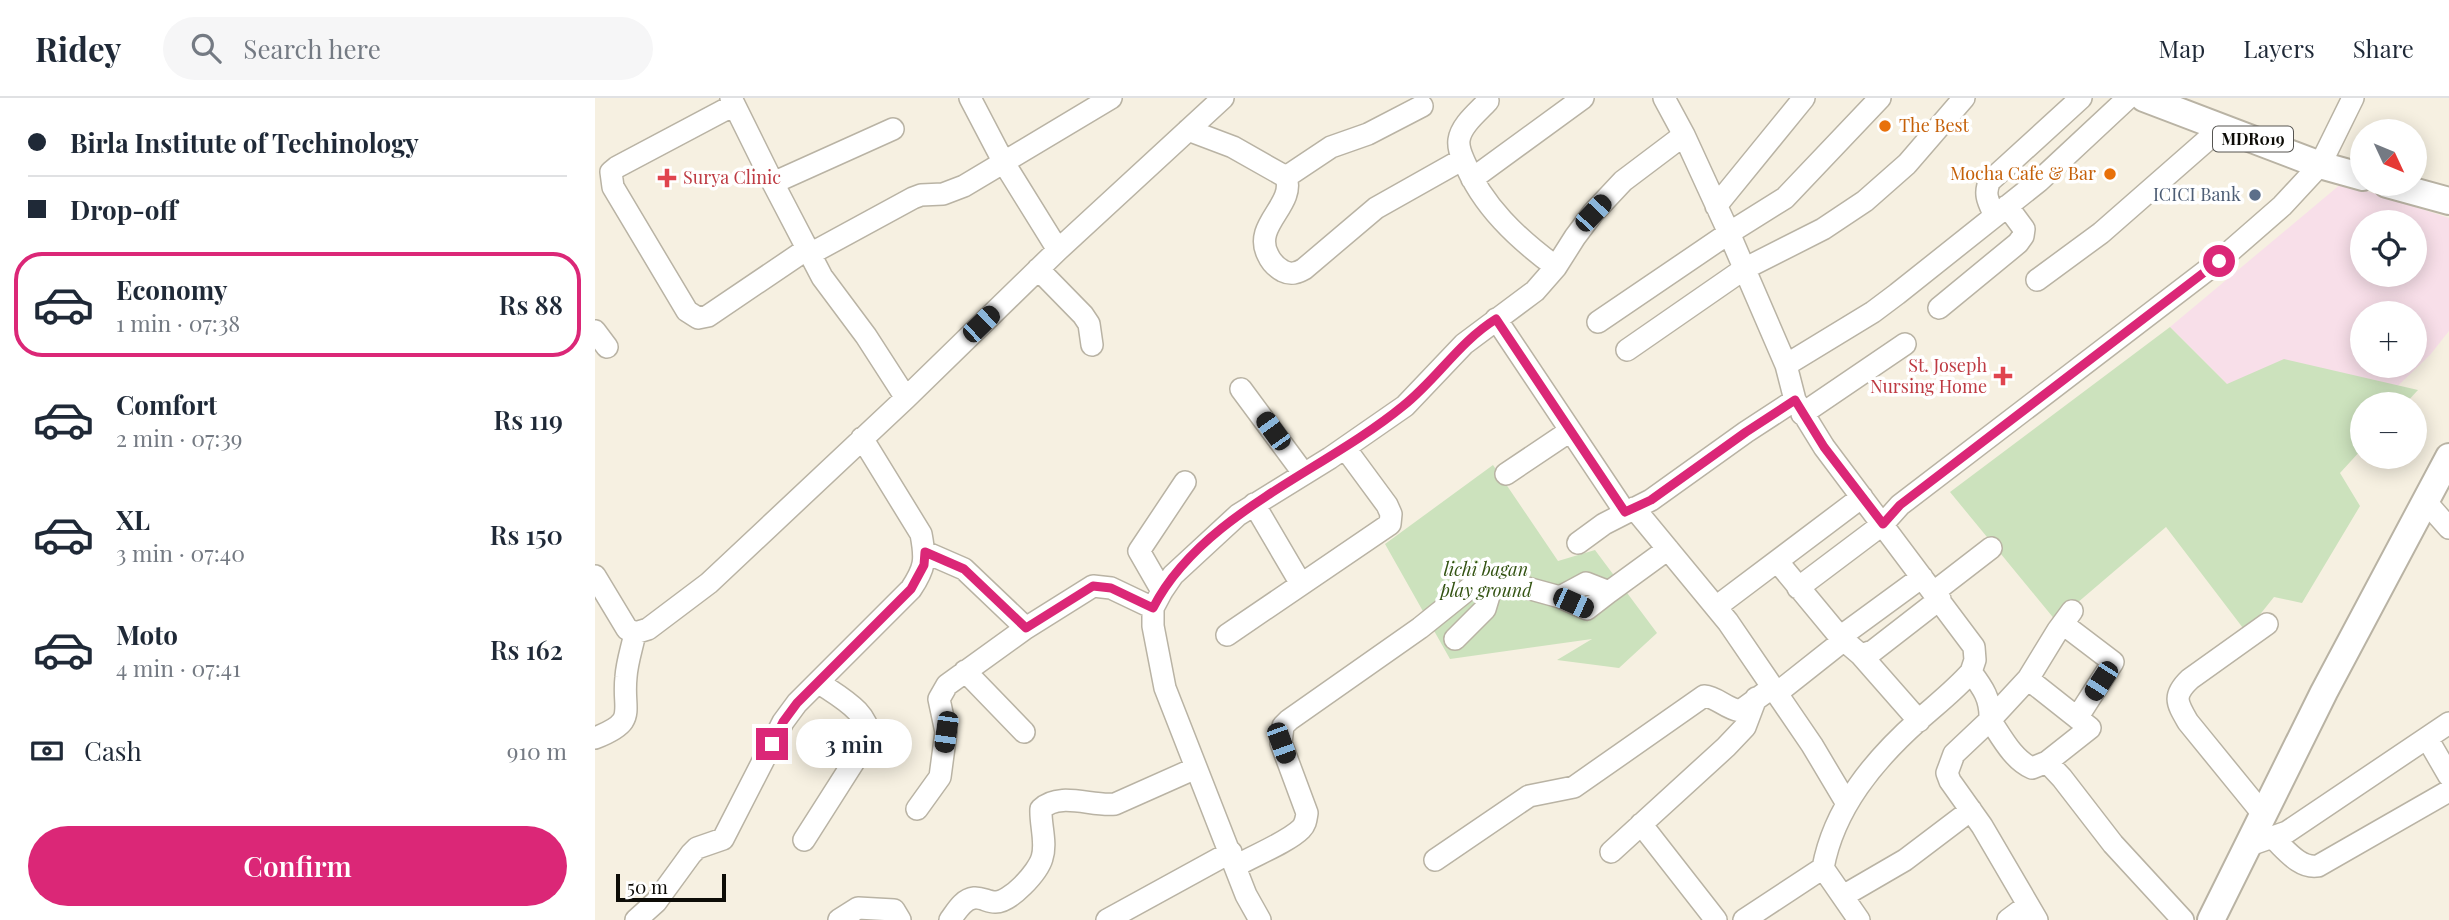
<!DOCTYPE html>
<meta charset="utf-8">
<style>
:root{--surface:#fff;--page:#f6f6f7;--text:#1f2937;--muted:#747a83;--line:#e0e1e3;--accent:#db2777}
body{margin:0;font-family:"Playfair Display",serif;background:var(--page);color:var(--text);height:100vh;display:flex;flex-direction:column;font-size:26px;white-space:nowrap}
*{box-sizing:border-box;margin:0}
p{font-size:23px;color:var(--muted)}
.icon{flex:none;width:38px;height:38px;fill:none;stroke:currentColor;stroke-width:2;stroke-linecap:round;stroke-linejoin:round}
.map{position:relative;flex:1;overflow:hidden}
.sheet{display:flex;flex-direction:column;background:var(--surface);width:595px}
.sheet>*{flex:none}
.top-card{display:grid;align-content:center;height:154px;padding:0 28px;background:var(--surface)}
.needle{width:46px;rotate:134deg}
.fabs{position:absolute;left:1755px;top:21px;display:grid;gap:14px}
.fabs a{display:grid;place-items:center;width:77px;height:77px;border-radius:50%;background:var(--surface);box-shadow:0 4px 18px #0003;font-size:35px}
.scale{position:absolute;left:21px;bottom:18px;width:110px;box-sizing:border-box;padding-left:7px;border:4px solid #0d0c07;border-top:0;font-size:19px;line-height:24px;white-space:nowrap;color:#0d0c07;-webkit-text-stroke:5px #fff;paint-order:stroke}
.end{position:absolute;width:32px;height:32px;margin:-16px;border:9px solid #db2777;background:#fff;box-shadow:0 0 0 4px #fff}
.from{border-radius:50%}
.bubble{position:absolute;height:49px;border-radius:24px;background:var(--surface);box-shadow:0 4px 18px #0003;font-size:23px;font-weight:600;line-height:49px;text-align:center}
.car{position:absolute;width:21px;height:42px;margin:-21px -10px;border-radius:9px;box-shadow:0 0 5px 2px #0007;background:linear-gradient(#222 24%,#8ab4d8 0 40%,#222 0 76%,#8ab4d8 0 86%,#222 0)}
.top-card b{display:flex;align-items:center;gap:24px;height:66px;font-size:26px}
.top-card b+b{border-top:2px solid var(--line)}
.top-card i{width:18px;height:18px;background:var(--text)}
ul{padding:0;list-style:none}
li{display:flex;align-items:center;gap:21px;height:105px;margin:0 14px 10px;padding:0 14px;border:4px solid transparent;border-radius:28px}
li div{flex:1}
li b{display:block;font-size:26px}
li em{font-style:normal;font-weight:600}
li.selected{border-color:var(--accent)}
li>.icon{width:63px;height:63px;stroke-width:1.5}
.pay{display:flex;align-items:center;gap:18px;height:77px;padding:0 28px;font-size:26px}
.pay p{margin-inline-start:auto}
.button{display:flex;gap:14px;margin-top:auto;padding:14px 28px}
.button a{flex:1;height:80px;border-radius:42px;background:var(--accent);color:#fff;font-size:28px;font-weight:600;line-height:80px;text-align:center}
header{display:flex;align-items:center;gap:42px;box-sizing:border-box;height:98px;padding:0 35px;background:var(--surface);border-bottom:2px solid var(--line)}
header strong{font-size:33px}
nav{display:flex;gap:38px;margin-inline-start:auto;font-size:24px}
.search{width:490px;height:63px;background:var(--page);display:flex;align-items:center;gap:18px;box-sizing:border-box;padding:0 24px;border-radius:38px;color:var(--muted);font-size:26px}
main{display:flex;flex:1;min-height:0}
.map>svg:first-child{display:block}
.education{fill:#f8dfe9;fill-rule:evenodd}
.green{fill:#cce2bd}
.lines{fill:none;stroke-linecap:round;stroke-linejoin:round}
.minor-casing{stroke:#b9b3a4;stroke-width:24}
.major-casing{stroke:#b9b3a4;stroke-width:30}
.minor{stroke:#fff;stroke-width:21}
.major{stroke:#fff;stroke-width:26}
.route{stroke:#db2777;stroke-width:9}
.food-dot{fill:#e8710a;stroke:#fff;stroke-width:2.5}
.health-dot{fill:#e0444e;stroke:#fff;stroke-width:2.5}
.service-dot{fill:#5c6f8a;stroke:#fff;stroke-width:2.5}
.labels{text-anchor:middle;stroke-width:7;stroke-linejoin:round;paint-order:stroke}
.shield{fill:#fff;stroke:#565551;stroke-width:2}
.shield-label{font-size:16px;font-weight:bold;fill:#0d0c07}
.food-label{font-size:18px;fill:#c56008;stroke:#fff;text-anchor:start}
.health-label{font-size:18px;fill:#be3a42;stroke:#fff;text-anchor:start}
.service-label{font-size:18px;fill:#4e5e75;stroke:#fff;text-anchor:end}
.park-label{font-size:18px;font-style:italic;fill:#335312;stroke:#fff}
</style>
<header>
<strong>Ridey</strong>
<div class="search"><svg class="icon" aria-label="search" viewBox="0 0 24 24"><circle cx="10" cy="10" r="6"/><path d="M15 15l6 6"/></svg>Search here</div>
<nav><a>Map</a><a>Layers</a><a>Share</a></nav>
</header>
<main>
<section class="sheet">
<div class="top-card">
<b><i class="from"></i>Birla Institute of Techinology</b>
<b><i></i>Drop-off</b>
</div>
<ul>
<li class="selected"><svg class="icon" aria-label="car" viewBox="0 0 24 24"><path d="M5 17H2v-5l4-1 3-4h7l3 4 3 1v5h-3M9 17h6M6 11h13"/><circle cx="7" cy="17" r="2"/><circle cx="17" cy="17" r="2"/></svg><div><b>Economy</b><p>1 min · 07:38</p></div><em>Rs 88</em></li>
<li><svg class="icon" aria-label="car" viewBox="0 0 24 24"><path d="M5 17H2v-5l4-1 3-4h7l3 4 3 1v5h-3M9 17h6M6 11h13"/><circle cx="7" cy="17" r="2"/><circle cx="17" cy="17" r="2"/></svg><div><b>Comfort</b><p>2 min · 07:39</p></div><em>Rs 119</em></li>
<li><svg class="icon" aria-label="car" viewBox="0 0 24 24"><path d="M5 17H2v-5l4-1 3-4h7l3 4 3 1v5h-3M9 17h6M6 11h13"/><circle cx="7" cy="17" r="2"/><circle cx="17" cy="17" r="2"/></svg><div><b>XL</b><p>3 min · 07:40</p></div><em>Rs 150</em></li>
<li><svg class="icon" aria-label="car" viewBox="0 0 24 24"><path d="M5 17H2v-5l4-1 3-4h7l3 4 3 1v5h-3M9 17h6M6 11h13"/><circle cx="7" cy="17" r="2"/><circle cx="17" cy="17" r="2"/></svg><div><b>Moto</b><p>4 min · 07:41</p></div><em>Rs 162</em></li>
</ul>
<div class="pay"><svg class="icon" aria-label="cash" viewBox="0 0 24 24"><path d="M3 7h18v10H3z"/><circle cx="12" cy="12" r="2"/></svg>Cash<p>910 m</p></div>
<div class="button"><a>Confirm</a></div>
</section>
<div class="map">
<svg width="1854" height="822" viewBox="0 0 1854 822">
<rect width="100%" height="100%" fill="#f6f0e1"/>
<path class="education" d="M 1747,85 L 1854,120 L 1854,233 L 1835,257 L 1784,306 L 1768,306 L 1717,371 L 1575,229 ZM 1768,124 L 1820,124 L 1820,177 L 1768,177 ZM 1768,215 L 1820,215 L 1820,268 L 1768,268 Z"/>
<path class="green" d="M 1575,229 L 1632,286 L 1689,261 L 1823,292 L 1810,306 L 1768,306 L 1767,351 L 1745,375 L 1765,408 L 1707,505 L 1679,499 L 1651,534 L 1571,429 L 1461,523 L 1355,394 Z
M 898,367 L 963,463 L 1000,452 L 1062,535 L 1024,570 L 962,562 L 997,541 L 855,561 L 790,446 Z"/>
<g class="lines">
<g class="minor-casing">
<path id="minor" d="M 136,0 L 178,85 L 227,179 L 271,238 L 311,300
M 1069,0 L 1089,37 L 1134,135 L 1191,267 L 1200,302 L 1229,349 L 1379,549 L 1380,562 L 1376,574 C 1360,592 1342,606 1324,622 C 1279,662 1239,710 1228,770
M 893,3 C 883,14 866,27 864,42 C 863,50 866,56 869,63 C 887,108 923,141 961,169
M 139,7 L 22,69 L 16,74 L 18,89 L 92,213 L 103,220 L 113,218 L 212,151
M 593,32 L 638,49 L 691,79 C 701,107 657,127 673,157 C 676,164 681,169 688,173 C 696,177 702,175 709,171 L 781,110 L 868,61
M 691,79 L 736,49 L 773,36 L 827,8
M 877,81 L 988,0
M 178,85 L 298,31
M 1121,108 L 1209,0
M 1400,118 C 1394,105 1388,96 1395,83 L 1486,0
M 463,152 L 628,0
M 215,156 L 318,100 L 326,97 L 348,96 L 369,88 L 516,0
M 443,171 L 488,217 L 494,226 L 497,247
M 1442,182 L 1506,135 L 1627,29
M 1344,210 L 1423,145 L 1428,138 L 1429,131 L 1412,108
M 901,221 L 1030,414
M 1003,224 L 1134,135 L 1190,100 L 1285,0
M 0,233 L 12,249
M 1032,252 L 1149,171 L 1228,131 L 1270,103 L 1312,66 L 1369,0
M 1191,267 L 1278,214 L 1302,196 L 1444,83 L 1533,0
M 646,291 L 709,376
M 1207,316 L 1310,246
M 911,376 L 975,333
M 1831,404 L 1854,430
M 659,406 L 706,486
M 1039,410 L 1133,524 L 1217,647 L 1251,704
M 983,445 L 1009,426 L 1056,402 L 1151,334 L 1200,302
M 330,454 L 369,471 L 431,530
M 1182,463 L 1245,539 L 1266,557 L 1278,553 L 1345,501
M 0,478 L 32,531 L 40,535 L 53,531 L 114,485 L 311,300 L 463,152 L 409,65 L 375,0
M 1203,490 L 1288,426 L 1305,407 L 1624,163 L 1687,108 L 1725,67 L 1758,0
M 567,493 L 544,453 L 590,384
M 1339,494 L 1396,450
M 965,499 L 992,511 L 1014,494
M 1121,509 L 1267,399
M 1468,526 L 1518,564 L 1482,620
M 632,537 L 795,426 L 796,416 L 792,407 L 750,350
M 1245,539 L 1327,479
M 860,541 L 890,511 L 899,481
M 1266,557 L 1324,623
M 370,573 L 429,634
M 1376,574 C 1388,590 1396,601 1395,622 L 1359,656 L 1352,675 L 1355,683 L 1387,728 L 1442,822
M 1433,581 L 1495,630 L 1452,664 L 1437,670 C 1418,662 1406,638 1395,622 L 1433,581 L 1463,532 L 1477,513
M 1182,595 L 1249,542
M 0,640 C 44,623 27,614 31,579 C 32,564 37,550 40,535
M 1832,640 L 1854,678
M 1452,664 L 1467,680 L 1518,746 L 1588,822
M 322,711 L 345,679 L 351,634 L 344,601 L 352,587 L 431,530 L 498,488 L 516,490 L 558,510
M 1668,716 L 1593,624 C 1582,605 1577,598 1595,581 L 1672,526
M 1046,726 L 1121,822
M 1679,741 C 1691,752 1705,771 1723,768 L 1854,693
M 209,742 L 272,643 C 280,616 241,597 223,584
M 1652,748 L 1692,734 L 1854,625
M 1016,754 L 1131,649 L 1150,629 L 1161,600
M 840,762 L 934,698 L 979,689 L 1109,598 C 1122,599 1130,610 1145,613 L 1178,589
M 641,768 C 658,758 693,744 706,731 C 711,726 711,721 712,715 L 686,645 L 688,628 L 694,622 L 825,530 L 876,489 L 899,481 L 965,499 L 991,485 L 1014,494 L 1073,451
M 1248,798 L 1310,762 L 1376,712
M 41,822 L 61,804 L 96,756 L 102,750 L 128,741 L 188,624 L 202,605 L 316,491 C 330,470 331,462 326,436 L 267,340
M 244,822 L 263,810 L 299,812 L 305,822
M 355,822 C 361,814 368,801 379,800 C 386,799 393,804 400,804 C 415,805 443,774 447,760 C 452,745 445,726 446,711 C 465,693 497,709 520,706 L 601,670
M 512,822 L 636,754
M 665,822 L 651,797 L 570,590 L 558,528 L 558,510 L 567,493 L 578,477 L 643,417 L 735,360 L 810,308 L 869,246 L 940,193 L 961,169 L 980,139 L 998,115 L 1028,83 L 1089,37
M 1149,822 L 1228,770 L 1264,822
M 1413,822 L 1433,807"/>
</g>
<g class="major-casing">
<path id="major" d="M 1549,0 L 1725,67 L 1768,79
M 1792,86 L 1854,103
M 1616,822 L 1729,594 L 1854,359"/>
</g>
<use href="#minor" class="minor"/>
<use href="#major" class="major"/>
</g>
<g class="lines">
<path class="route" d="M 177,646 L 188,624 L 202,605 L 316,491 L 329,467 L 330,454 L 369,471 L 431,530 L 498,488 L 516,490 L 558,510 C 606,416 729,373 808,308 C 842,281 864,244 901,221 L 1030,414 L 1056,402 L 1151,334 L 1200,302 L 1229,349 L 1288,426 L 1305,407 L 1624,163"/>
</g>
<g class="food-dot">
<circle cx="1290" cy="28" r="7"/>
<circle cx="1515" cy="76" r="7"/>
</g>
<g class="health-dot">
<path d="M68.5 69.5h7v7h7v7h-7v7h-7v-7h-7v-7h7z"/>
<path d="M1404.5 267.5h7v7h7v7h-7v7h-7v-7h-7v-7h7z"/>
</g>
<circle class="service-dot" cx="1660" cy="97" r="7"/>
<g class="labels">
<rect class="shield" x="1618" y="28.5" width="80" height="25" rx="5"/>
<g class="shield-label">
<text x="1658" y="47">MDR019</text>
</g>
<g class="food-label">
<text x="1304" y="34">The Best</text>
<text x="1501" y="82" text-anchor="end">Mocha Cafe &amp; Bar</text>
</g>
<g class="health-label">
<text x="88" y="86">Surya Clinic</text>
<text x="1392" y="274" text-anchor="end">St. Joseph<tspan x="1392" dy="21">Nursing Home</tspan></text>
</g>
<g class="service-label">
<text x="1646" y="103">ICICI Bank</text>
</g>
<g class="park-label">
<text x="891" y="478">lichi bagan<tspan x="891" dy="21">play ground</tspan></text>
</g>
</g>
</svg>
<div class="fabs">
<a><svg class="needle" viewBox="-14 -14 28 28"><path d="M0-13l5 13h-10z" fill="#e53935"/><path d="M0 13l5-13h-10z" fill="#747a83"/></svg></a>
<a><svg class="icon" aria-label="locate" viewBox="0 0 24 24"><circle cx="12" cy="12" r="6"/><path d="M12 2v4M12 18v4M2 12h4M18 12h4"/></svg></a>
<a>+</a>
<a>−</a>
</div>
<div class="scale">50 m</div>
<i class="end from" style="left:1624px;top:163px"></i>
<i class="end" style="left:177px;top:646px"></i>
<div class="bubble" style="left:201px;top:621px;width:116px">3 min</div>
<i class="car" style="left:998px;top:115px;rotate:43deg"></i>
<i class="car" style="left:386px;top:226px;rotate:46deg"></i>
<i class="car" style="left:678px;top:333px;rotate:324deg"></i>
<i class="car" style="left:978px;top:505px;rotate:114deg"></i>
<i class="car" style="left:1506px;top:583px;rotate:213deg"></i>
<i class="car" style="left:351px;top:634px;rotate:188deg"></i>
<i class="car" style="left:686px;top:645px;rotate:160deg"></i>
</div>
</main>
